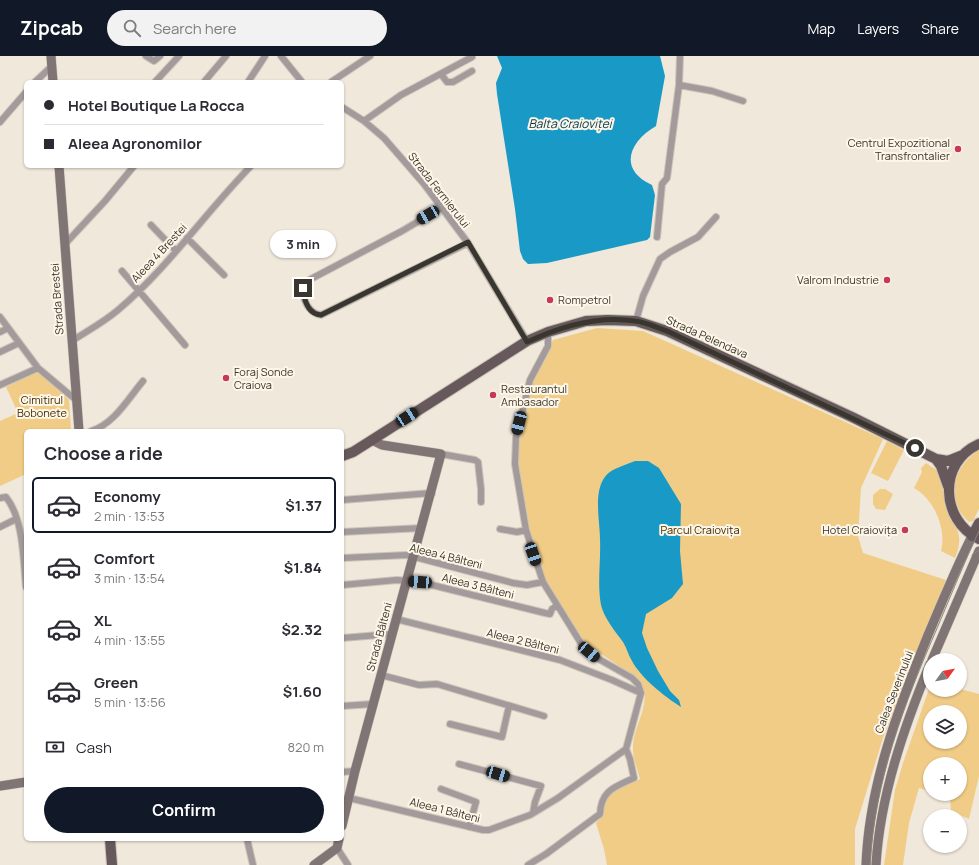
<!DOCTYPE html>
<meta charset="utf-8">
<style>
:root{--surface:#fff;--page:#f2f2f3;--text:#2b2b33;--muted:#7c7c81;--line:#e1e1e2;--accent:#111827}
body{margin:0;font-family:Manrope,sans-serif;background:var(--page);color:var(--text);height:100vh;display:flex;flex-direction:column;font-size:15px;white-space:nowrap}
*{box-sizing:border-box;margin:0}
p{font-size:13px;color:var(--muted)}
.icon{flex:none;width:22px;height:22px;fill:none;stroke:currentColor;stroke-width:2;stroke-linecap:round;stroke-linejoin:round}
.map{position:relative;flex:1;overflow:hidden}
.side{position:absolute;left:24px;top:373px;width:320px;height:412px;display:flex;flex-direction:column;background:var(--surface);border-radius:6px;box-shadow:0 1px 3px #0004}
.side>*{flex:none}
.top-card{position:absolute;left:24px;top:24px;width:320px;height:88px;border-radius:6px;box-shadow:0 1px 3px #0004;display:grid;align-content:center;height:88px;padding:0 20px;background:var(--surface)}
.needle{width:26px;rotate:57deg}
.buttons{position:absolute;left:923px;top:597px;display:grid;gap:8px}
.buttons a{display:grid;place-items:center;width:44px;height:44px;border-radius:50%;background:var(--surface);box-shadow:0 1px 3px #0004;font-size:20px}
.end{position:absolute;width:18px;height:18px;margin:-9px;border:5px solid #393630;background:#fff;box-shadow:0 0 0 2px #fff}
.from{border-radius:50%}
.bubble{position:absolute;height:28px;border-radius:14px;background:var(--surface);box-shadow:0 1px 3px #0004;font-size:13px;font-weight:700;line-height:28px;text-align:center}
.car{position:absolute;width:12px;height:24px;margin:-12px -6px;border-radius:5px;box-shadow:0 0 3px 1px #0007;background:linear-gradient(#222 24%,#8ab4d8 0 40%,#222 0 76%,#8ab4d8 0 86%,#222 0)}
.top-card b{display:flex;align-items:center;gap:14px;height:38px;font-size:15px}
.top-card b+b{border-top:1px solid var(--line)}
.top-card i{width:10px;height:10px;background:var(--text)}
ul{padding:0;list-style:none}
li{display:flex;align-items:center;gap:12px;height:56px;margin:0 8px 6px;padding:0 12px;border:2px solid transparent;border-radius:6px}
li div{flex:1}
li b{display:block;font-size:15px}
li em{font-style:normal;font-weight:700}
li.current{border-color:var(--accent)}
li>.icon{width:36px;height:36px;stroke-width:1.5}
h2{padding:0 20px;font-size:18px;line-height:48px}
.pay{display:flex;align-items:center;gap:10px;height:44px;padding:0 20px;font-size:15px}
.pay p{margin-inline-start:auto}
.primary-button{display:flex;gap:8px;margin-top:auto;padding:8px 20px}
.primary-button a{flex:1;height:46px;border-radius:24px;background:var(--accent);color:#fff;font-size:16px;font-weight:700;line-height:46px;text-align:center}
header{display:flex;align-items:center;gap:24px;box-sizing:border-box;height:56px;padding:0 20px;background:var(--accent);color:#fff}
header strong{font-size:19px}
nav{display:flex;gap:22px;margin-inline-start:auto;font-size:14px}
.search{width:280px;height:36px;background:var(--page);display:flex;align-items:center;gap:10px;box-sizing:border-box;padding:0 14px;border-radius:22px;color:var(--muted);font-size:15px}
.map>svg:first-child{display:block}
.green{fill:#f1cc86;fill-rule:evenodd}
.water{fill:#1999c6}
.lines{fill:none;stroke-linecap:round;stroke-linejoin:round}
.street-casing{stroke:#cbc4b8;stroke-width:8}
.secondary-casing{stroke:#cbc4b8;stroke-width:10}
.primary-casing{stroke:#cbc4b8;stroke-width:12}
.street{stroke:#a29a9b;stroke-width:6}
.secondary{stroke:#807475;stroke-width:9}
.primary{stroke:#67595b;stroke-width:10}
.tram{stroke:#8b867c;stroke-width:1}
.route{stroke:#393630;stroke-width:5}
.poi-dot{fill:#c83859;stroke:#fef6e7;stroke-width:1.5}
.labels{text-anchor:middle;stroke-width:4;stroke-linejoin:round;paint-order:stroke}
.poi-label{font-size:11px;fill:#393630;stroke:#fef6e7;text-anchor:end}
.street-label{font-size:11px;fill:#393630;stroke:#fef6e7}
.park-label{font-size:11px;fill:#3f2c03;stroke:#fef6e7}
.water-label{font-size:12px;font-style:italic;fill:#04384b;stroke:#fef6e7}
</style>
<header>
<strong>Zipcab</strong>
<div class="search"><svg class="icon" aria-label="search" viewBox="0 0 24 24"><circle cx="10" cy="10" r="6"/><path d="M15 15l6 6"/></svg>Search here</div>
<nav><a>Map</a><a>Layers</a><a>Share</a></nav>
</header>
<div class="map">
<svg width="979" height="809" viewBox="0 0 979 809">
<rect width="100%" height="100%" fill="#f0e8da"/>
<path class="green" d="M 597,272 L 643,275 L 883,383 L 861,432 L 858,480 L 863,497 L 946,524 L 883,682 L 855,773 L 855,809 L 607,809 L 604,793 L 596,767 C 607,758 601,748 609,740 C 617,732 630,728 640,723 C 637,712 632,700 633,689 C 634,667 655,644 638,623 L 585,587 L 546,525 L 529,475 L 524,455 L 518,407 L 518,382 L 533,324 L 553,284 Z
M 39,315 L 69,344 L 71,375 L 26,375 L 26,418 L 0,430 L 0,365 L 18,357 L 6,331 Z
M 887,385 L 904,394 L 888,425 L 871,417 Z
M 979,394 L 979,453 L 973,465 L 969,466 C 944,443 953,411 979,394 Z
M 926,407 L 941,417 C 942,427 943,438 946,448 C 953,472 966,475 955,502 L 941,495 C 947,473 934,443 914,432 L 922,416 L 921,412 Z
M 880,433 L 885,433 L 893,438 L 885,454 L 876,453 L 873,448 L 873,439 Z
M 930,630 L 930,634 L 960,633 L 979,638 L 979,720 L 969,763 L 951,755 L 950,741 L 941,738 L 960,738 L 960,708 L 930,708 L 930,735 L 919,732 L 909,767 L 903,809 L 884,809 L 895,734 L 903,707 ZM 930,656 L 960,656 L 960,686 L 930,686 Z"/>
<path class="water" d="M 497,0 L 660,0 L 665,20 L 656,70 C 630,85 617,113 652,129 L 655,139 L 650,181 L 647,184 L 547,207 L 528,208 L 523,203 L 520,195 L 515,153 L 497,38 L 496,27 L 502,12 Z
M 635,405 L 648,405 L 659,412 L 681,448 L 680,495 L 683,528 L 672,542 L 646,558 L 642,577 L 647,592 L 658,615 L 670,635 L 679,644 L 681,651 C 664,640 641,622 632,605 C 628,599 627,592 623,586 C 615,575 604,562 601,549 C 597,527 601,505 600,483 C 600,462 590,424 615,413 C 621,410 628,408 635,405 Z"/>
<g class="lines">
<g class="street-casing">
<path id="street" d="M 146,0 L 154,5 L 160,0
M 281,0 L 302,26
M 441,18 L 447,26 L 453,26 L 472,15
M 35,26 L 52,10
M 155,26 L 179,0
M 204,26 L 226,0
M 248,26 L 265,0
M 331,26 L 370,0
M 679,29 L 712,35 L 743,45
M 342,51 L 364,65 L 384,82 L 424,128 L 468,187 L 527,285
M 364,65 L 401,39 L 472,1
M 0,66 L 26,36
M 441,152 L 402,175 L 309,224 C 297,234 306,257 321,259 L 468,187
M 151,169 L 176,195
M 657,181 L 662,128 L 667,122 L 679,29 L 680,0
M 187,182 L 224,219
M 65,188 L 105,145 L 134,110
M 122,215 L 185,289
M 0,261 L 38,312 L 76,344
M 636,265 L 643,240 L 660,203 L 670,196 L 698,181 L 716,161
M 0,276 L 8,272
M 548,276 L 548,290 L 530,324 L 516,382 L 515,408 L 526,474 L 543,526 L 582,589 L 597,602 L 632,622 L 638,628 L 641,637
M 72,285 C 87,275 104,266 118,254 C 168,212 205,157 251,110
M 0,296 L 19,287
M 0,329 L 38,312
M 91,375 C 114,368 128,343 143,325
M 441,398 L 475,404 L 478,406 L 481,433 L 481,446
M 0,442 L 6,441 C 24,464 23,503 26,531
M 342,444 L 432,437
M 0,471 L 16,463
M 500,473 L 517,476 L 526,474
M 342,476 L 422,472
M 342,502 L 407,499 L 513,527 L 527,529 L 543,526
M 342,529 L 397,524 L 420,526 L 545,557 L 550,558 L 552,553 L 557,549
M 396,563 L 560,604 L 612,624 L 641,637
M 342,582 L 392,578
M 381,619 L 419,629 L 437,628 L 544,660
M 342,650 L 373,648
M 450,668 L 502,681 L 509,650
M 459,708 L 541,730 L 535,746 L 533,757
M 342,716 L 355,715
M 441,733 L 476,746 L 469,771
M 349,742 L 483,774 L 489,774 L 530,759 L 558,742 L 626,693 L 641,637
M 247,783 L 253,809
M 337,792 L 348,809
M 528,809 L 546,798 L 600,758 C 601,734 615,731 634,722 L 630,703 L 626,693"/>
</g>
<g class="secondary-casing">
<path id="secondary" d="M 51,0 L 53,26
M 59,110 L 79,375
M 932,604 L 979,495
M 0,730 L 26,726
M 342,770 L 355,715 L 441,398 L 382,389 L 372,384
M 314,809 L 337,792 L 339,783
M 866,809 C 869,729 898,653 928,579 C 942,546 956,512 972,480
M 876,809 C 880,740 904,671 930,608"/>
</g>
<g class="primary-casing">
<path id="primary" d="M 979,388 C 938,406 940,464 979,483
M 342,400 L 353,396 L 372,384 L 527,285 L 548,276 L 586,265 L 608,264 L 636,265 L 667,275 L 854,362 L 936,403 L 948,405 L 963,399
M 936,403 L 941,410 L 948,430
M 972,480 L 979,467
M 110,783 L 112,809"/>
</g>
<use href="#street" class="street"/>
<use href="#secondary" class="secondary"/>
<use href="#primary" class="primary"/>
<path class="tram" d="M 972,499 L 979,494
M 870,809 C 875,723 904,648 938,570 C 951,539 964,507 979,475"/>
</g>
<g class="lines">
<path class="route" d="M 303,232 C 304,244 308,258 321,259 L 468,186 L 527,286 C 561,270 598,259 635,265 C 646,266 657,272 667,275 L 915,392"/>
</g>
<g class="poi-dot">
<circle cx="958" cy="93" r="4"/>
<circle cx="887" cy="224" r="4"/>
<circle cx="550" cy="244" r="4"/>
<circle cx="226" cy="322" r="4"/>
<circle cx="493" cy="339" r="4"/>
<circle cx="905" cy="474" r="4"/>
</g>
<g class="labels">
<g class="poi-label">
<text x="950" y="91">Centrul Expozitional<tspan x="950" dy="13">Transfrontalier</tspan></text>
<text x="879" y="228">Valrom Industrie</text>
<text x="558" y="248" text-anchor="start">Rompetrol</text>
<text x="234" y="320" text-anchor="start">Foraj Sonde<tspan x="234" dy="13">Craiova</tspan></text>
<text x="501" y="337" text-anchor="start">Restaurantul<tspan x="501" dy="13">Ambasador</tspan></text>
<text x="897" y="478">Hotel Craiovița</text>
</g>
<g class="street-label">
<text transform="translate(439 134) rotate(52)" y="4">Strada Fermierului</text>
<text transform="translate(159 197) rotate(-47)" y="4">Aleea 4 Brestei</text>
<text transform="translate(57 243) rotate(-94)" y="4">Strada Brestei</text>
<text transform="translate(707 281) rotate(24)" y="4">Strada Pelendava</text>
<text transform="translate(446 500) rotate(14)" y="4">Aleea 4 Bâlteni</text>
<text transform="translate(478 530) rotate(14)" y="4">Aleea 3 Bâlteni</text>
<text transform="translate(379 581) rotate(-75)" y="4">Strada Bâlteni</text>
<text transform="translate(523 585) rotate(14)" y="4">Aleea 2 Bâlteni</text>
<text transform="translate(894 636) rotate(-69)" y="4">Calea Severinului</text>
<text transform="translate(445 754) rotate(14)" y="4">Aleea 1 Bâlteni</text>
</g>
<g class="park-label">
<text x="42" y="348">Cimitirul<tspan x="42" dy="13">Bobonete</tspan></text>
<text x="700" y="478">Parcul Craiovița</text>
</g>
<g class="water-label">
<text x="570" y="72">Balta Craioviței</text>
</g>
</g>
</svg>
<div class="buttons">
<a><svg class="needle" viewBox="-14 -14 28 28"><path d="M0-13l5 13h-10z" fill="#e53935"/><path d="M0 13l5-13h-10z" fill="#7c7c81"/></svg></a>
<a><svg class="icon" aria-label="layers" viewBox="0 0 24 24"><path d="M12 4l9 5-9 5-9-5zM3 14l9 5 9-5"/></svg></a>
<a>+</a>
<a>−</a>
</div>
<i class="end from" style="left:915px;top:392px"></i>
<i class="end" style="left:303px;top:232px"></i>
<div class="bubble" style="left:270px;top:174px;width:66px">3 min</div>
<i class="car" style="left:428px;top:159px;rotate:240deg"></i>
<i class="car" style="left:407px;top:361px;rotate:57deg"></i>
<i class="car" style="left:519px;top:367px;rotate:194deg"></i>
<i class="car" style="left:533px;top:498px;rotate:161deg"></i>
<i class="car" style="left:420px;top:526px;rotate:274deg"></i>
<i class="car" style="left:589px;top:596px;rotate:130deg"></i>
<i class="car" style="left:498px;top:718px;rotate:106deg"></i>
<div class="top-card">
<b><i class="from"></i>Hotel Boutique La Rocca</b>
<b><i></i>Aleea Agronomilor</b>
</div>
<section class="side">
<h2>Choose a ride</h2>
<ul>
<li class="current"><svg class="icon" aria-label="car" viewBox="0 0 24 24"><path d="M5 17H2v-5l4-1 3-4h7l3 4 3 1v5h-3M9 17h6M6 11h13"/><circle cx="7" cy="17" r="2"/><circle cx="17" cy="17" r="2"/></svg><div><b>Economy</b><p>2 min · 13:53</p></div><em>$1.37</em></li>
<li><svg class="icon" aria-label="car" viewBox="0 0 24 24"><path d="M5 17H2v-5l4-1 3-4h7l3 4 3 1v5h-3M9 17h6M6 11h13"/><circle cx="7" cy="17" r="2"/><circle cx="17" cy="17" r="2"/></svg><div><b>Comfort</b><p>3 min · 13:54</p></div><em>$1.84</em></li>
<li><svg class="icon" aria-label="car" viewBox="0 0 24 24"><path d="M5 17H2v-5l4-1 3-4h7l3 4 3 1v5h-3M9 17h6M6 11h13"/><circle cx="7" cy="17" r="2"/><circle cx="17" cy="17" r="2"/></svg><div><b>XL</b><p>4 min · 13:55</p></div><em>$2.32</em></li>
<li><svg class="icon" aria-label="car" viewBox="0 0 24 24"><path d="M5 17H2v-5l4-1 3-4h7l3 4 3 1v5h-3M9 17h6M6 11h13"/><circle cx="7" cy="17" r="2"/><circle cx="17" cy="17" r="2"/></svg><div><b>Green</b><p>5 min · 13:56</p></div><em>$1.60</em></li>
</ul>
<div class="pay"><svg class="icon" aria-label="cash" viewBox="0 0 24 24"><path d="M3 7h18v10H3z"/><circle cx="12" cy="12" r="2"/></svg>Cash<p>820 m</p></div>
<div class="primary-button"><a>Confirm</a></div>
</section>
</div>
